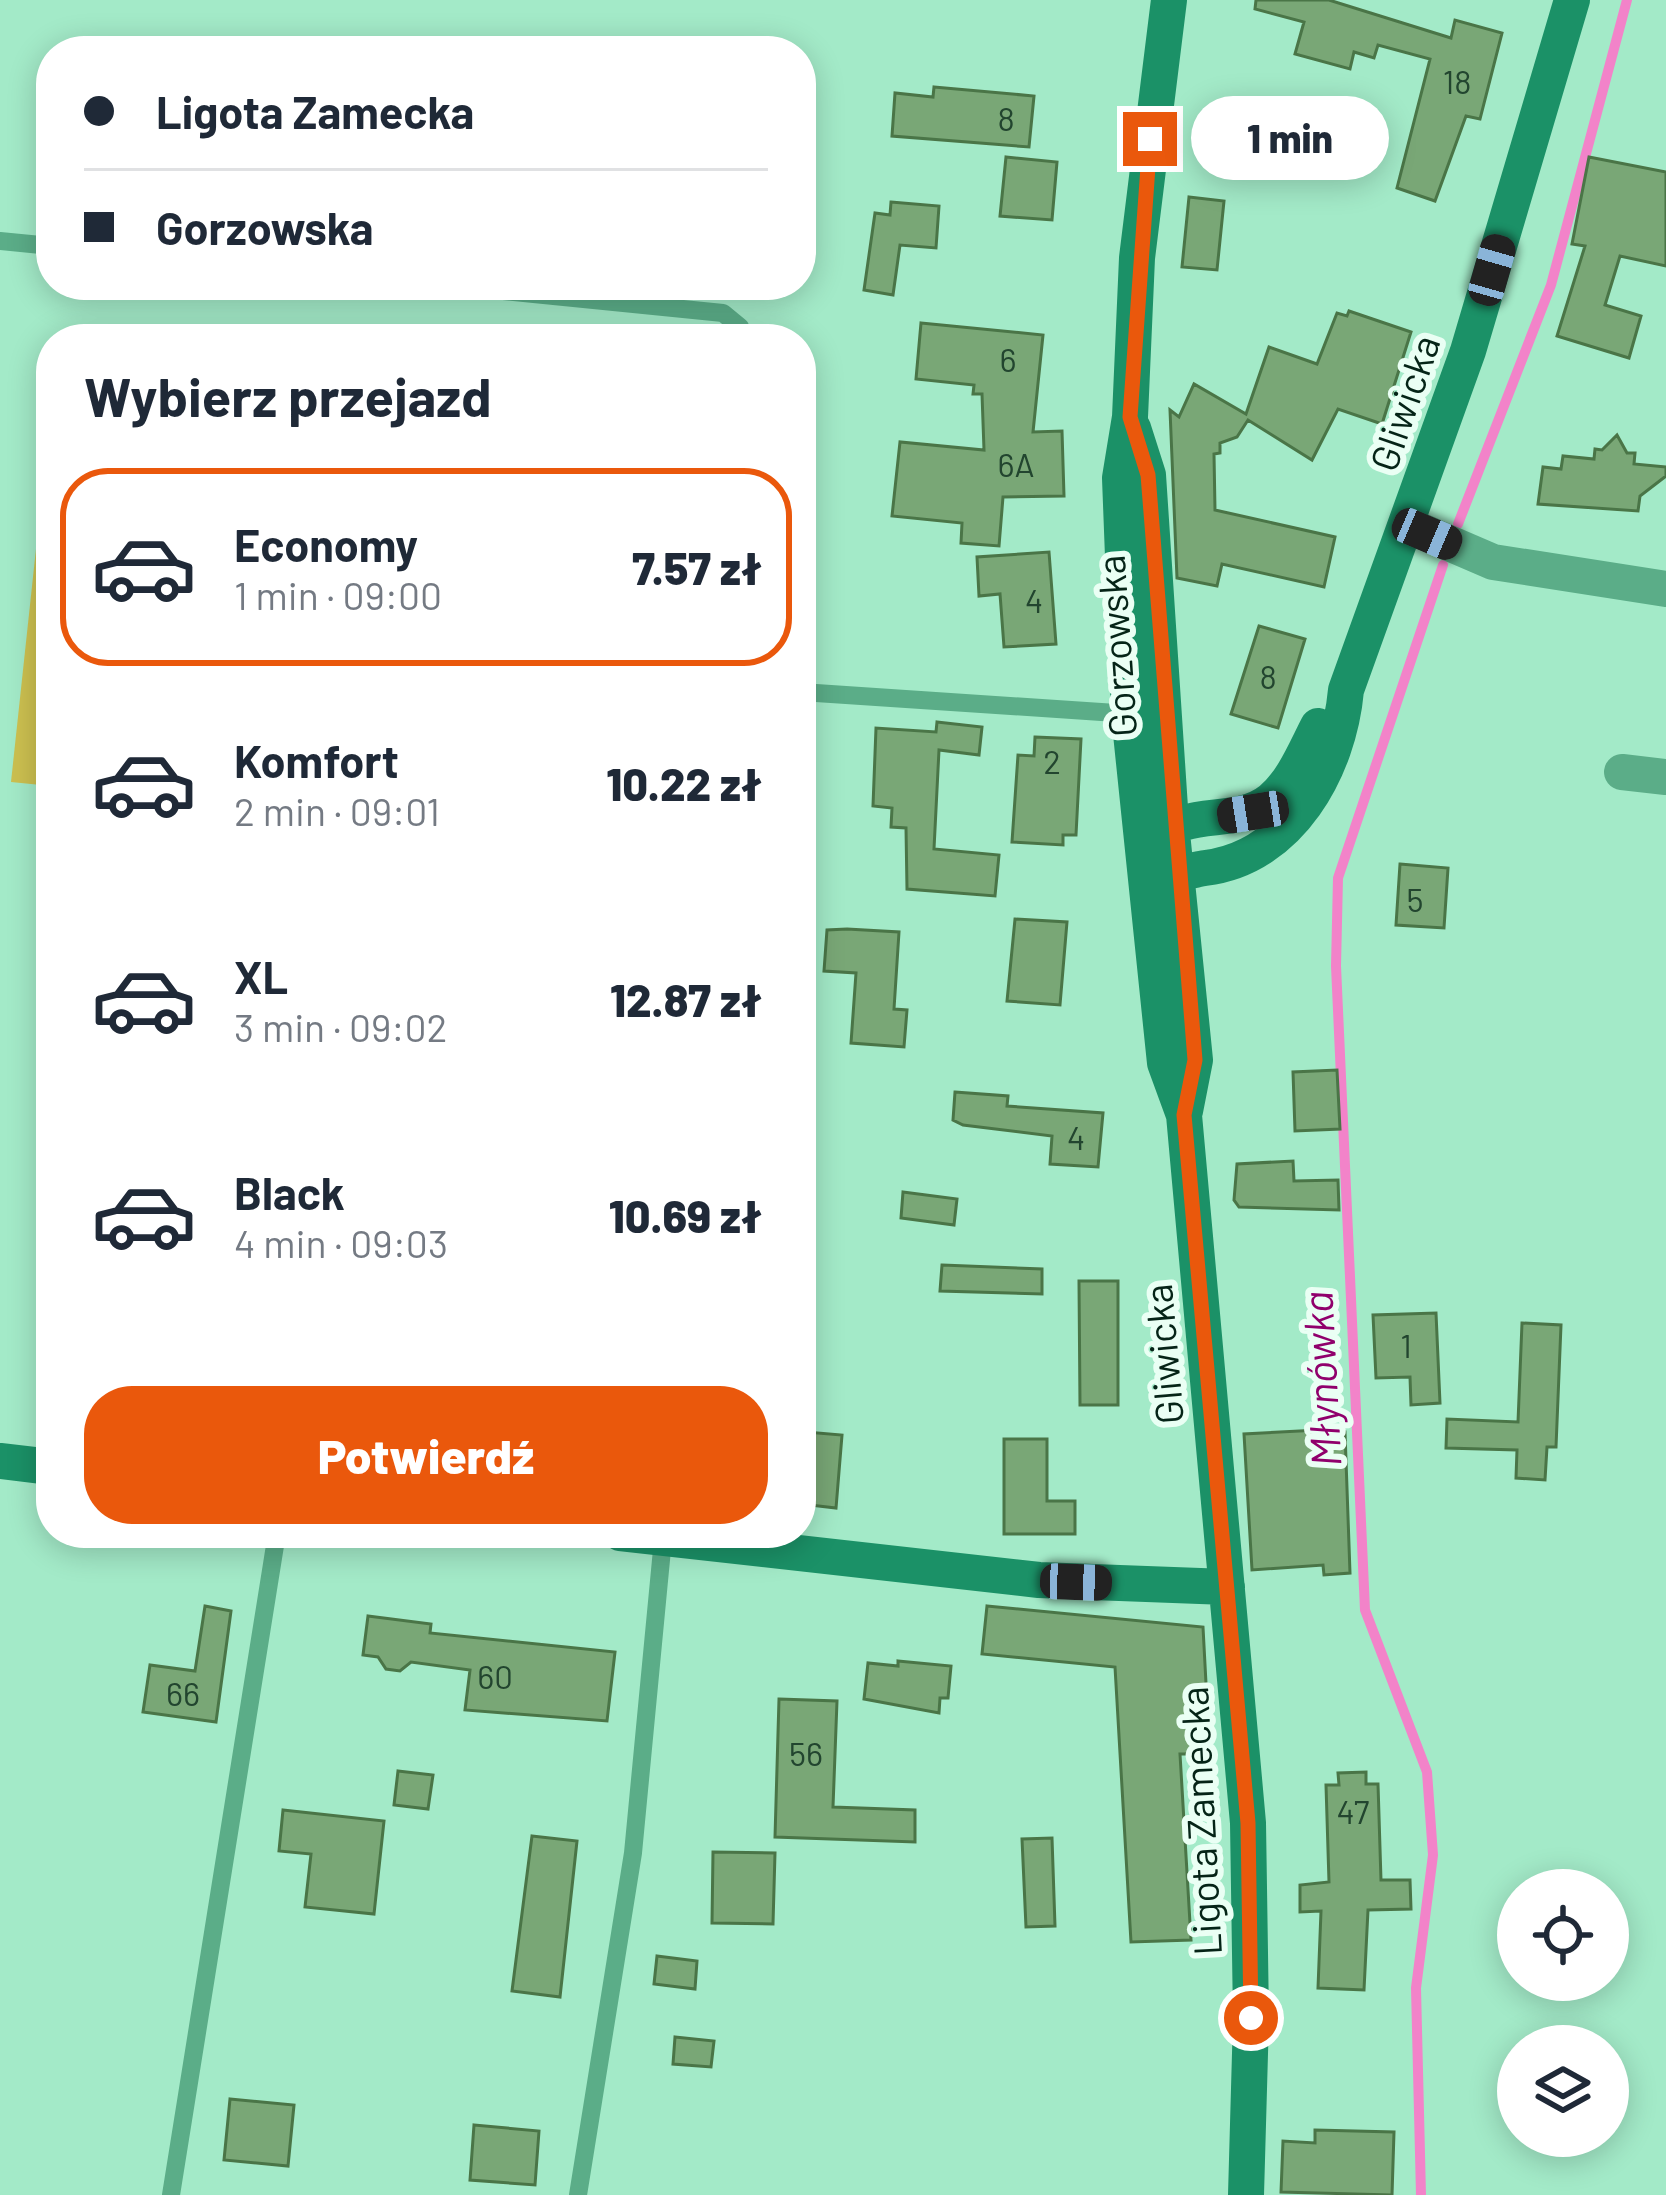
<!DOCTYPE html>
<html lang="pl">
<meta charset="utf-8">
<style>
:root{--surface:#fff;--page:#f2f2f3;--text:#1f2937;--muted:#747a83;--line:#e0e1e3;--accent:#ea580c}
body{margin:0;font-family:Barlow,sans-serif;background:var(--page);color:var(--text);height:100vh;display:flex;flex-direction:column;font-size:45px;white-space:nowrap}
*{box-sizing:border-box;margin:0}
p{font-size:39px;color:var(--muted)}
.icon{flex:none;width:66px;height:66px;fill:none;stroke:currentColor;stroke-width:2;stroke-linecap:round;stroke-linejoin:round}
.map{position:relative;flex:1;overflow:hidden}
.panel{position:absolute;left:36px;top:324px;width:780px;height:1224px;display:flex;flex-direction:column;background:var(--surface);border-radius:48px;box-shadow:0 6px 30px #0003}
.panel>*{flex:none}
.banner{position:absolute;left:36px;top:36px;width:780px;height:264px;border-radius:48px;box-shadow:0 6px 30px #0003;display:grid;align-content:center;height:264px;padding:0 48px;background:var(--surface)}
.fabs{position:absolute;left:1497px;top:1869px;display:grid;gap:24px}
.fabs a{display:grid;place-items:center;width:132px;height:132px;border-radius:50%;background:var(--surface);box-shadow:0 6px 30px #0003;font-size:60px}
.end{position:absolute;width:54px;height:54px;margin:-27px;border:15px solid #ea580c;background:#fff;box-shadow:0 0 0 6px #fff}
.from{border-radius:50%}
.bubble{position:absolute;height:84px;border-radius:42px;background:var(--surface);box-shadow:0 6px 30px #0003;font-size:39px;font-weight:800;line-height:84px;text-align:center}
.car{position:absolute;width:36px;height:72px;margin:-36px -18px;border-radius:15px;box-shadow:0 0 9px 3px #0007;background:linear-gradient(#222 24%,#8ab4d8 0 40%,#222 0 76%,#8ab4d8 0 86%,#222 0)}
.banner b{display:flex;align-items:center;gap:42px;height:114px;font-size:45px}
.banner b+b{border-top:3px solid var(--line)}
.banner i{width:30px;height:30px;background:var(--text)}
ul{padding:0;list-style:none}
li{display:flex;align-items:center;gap:36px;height:198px;margin:0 24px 18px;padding:0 24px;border:6px solid transparent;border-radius:48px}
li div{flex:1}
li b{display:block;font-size:45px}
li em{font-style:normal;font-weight:800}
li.on{border-color:var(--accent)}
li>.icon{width:108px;height:108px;stroke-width:1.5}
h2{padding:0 48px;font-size:54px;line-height:144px}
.button{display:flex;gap:24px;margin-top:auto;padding:24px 48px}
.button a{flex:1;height:138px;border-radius:48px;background:var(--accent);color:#fff;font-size:48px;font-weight:800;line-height:138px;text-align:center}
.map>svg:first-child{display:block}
.green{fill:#ccc050}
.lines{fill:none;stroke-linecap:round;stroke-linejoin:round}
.stream{stroke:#f283c9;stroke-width:10}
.building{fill:#79a776;stroke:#4a7547;stroke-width:3}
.lane{stroke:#5bad88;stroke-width:18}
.street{stroke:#5bad88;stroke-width:36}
.secondary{stroke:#1b9167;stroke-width:36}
.route{stroke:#ea580c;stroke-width:15}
.labels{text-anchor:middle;stroke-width:12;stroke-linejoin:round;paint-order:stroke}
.number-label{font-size:33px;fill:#22452f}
.street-label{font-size:39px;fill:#052417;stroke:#eafff4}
.water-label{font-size:42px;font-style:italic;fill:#90006c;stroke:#eafff4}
</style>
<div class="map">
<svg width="1666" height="2195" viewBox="0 0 1666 2195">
<rect width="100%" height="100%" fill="#a3eac8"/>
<path class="green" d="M 48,437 L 51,437 L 51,786 L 11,782 Z"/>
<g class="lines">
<path class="stream" d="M 1458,524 L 1551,285 L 1627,0
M 1421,2195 L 1416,1988 L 1433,1855 L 1427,1772 L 1365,1610 L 1336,966 L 1338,878 L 1443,565"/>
</g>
<path class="building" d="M 1256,0 L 1329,0 L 1451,38 L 1455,20 L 1502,33 L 1480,119 L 1466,116 L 1435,201 L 1397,188 L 1430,59 L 1378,45 L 1374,58 L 1354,52 L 1350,69 L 1295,54 L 1304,22 L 1255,9 Z
M 934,87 L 1034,96 L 1029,147 L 892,136 L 895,93 L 933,97 Z
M 1218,111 L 1288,128 L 1278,167 L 1208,150 Z
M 1006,157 L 1057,162 L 1052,220 L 1000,216 Z
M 1589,157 L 1666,172 L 1666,266 L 1620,256 L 1605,305 L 1641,316 L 1629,358 L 1557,336 L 1585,246 L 1572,244 Z
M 1189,197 L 1224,201 L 1217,270 L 1182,267 Z
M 891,202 L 939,206 L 936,248 L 900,245 L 893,295 L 864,290 L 875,213 L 890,215 Z
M 1349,311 L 1411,332 L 1382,424 L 1338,409 L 1312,460 L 1248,420 L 1237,437 L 1220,443 L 1220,453 L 1214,454 L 1215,510 L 1335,537 L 1324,587 L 1222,564 L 1217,586 L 1177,578 L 1170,410 L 1179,417 L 1194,384 L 1246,414 L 1269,347 L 1317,364 L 1337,313 L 1347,316 Z
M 921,323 L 1043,335 L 1033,432 L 1062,431 L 1064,496 L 1003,497 L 999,546 L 961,543 L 962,523 L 892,516 L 900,442 L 984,450 L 982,394 L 973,394 L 974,385 L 916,379 Z
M 1617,435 L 1627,453 L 1635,453 L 1634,464 L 1666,467 L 1666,476 L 1640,496 L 1638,511 L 1538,504 L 1543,467 L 1561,469 L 1563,456 L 1594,459 L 1595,449 L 1602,450 Z
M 1049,552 L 1056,644 L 1004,647 L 1000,594 L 979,596 L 977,557 Z
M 1259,626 L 1305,639 L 1278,728 L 1231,714 Z
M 937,722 L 982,727 L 979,755 L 939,750 L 934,849 L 999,855 L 995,896 L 907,889 L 906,828 L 891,827 L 892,808 L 873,806 L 876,728 L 936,732 Z
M 1035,737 L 1081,739 L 1076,835 L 1063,835 L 1063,845 L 1012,842 L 1018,755 L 1034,756 Z
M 1400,864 L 1448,868 L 1444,928 L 1396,925 Z
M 1015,919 L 1067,922 L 1060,1005 L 1007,1001 Z
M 847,929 L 899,932 L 894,1009 L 907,1010 L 904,1047 L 851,1043 L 856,973 L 824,971 L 827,930 Z
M 1337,1070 L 1340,1129 L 1295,1131 L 1293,1072 Z
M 955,1092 L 1008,1096 L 1007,1106 L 1103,1113 L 1098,1167 L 1050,1164 L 1052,1136 L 963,1125 L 953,1120 Z
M 1293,1161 L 1294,1181 L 1338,1180 L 1339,1210 L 1239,1207 L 1234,1200 L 1237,1164 Z
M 903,1192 L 957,1199 L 954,1225 L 901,1218 Z
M 942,1265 L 1042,1269 L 1042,1294 L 940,1291 Z
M 1079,1281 L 1118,1281 L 1118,1405 L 1080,1405 Z
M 1436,1313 L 1440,1403 L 1411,1405 L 1410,1377 L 1376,1378 L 1373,1315 Z
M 1522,1323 L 1561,1325 L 1556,1447 L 1547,1447 L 1545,1480 L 1516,1478 L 1517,1450 L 1446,1448 L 1447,1419 L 1518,1422 Z
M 1319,1430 L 1345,1432 L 1350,1573 L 1324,1575 L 1323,1565 L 1252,1570 L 1244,1434 Z
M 806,1432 L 842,1435 L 836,1508 L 801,1504 Z
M 1004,1439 L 1047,1439 L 1047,1501 L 1075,1501 L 1075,1534 L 1004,1534 Z
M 205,1606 L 231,1611 L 216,1722 L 143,1712 L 150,1665 L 195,1671 Z
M 987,1606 L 1203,1627 L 1207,1702 L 1195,1701 L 1195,1754 L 1180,1754 L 1191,1940 L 1131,1942 L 1115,1667 L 982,1654 Z
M 368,1616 L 431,1624 L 430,1633 L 615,1652 L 607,1721 L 465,1710 L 470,1670 L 411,1662 L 400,1671 L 386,1669 L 378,1657 L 363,1655 Z
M 898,1661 L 951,1666 L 948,1698 L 940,1698 L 939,1713 L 864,1699 L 868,1663 L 898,1666 Z
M 779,1699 L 837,1701 L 833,1807 L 915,1810 L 915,1842 L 775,1837 Z
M 398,1771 L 433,1775 L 428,1809 L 394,1805 Z
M 1366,1772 L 1366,1784 L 1378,1784 L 1381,1880 L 1410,1880 L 1411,1909 L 1368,1910 L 1364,1990 L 1318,1988 L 1321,1911 L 1300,1912 L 1300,1885 L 1329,1882 L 1326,1785 L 1339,1785 L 1338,1773 Z
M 283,1810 L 384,1821 L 374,1914 L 305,1907 L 311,1854 L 279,1851 Z
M 532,1836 L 577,1841 L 560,1997 L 512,1991 Z
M 1052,1838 L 1055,1926 L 1026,1927 L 1022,1839 Z
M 713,1852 L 775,1853 L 773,1924 L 712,1923 Z
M 657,1956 L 697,1961 L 695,1989 L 654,1984 Z
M 675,2037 L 714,2041 L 711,2067 L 673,2064 Z
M 230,2099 L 294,2105 L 288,2166 L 224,2160 Z
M 474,2125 L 539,2131 L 535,2185 L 470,2180 Z
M 1315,2130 L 1394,2132 L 1392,2195 L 1281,2192 L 1283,2141 L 1315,2143 Z"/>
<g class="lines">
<path class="lane" d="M 0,241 L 51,246
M 442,285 L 723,313 L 740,327 L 740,339
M 801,692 L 1131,714
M 171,2195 L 277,1533
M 578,2195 L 633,1853 L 663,1539"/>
<path class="street" d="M 1407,525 L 1493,562 L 1666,589
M 1622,772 L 1666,777"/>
<path class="secondary" d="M 1169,0 L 1137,258 L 1130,417 L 1120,478 L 1129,714 L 1165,1063 L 1184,1115 L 1248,1823 L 1251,2018 L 1246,2195
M 1133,428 L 1148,475 L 1171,823 L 1195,1060 L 1185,1111
M 1156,840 C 1187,806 1236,828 1271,800 C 1293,782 1305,751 1318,726
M 1144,853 C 1153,858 1166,870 1177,872 C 1184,873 1197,869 1205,868 C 1290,858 1339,769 1346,690 L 1468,351 L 1572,0
M 0,1461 L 51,1467
M 620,1533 L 1039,1580 L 1227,1587"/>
</g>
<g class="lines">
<path class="route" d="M 1150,139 L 1130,417 L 1148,475 L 1195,1060 L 1184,1115 L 1248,1823 L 1251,2018"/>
</g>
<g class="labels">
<g class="number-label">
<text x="1457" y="94">18</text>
<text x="1006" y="131">8</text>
<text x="1008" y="372">6</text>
<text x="1016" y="477">6A</text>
<text x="1034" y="613">4</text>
<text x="1268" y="689">8</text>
<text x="1052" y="774">2</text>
<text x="1415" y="912">5</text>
<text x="1076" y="1150">4</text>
<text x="1406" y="1358">1</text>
<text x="495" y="1689">60</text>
<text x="183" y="1706">66</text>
<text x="806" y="1766">56</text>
<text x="1353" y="1824">47</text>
</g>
<g class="street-label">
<text transform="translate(1405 403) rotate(-71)" y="14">Gliwicka</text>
<text transform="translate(1117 646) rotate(-94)" y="14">Gorzowska</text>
<text transform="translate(1164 1354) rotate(-95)" y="14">Gliwicka</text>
<text transform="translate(1201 1821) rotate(-93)" y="14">Ligota Zamecka</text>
</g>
<g class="water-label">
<text transform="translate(1322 1379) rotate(-93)" y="15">Młynówka</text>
</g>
</g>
</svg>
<div class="fabs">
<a><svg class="icon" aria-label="locate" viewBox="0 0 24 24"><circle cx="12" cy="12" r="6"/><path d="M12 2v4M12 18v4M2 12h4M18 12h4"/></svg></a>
<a><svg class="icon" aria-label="layers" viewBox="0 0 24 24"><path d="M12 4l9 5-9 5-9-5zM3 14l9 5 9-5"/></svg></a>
</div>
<i class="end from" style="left:1251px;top:2018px"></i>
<i class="end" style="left:1150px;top:139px"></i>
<div class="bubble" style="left:1191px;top:96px;width:198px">1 min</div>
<i class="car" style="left:1492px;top:270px;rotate:16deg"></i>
<i class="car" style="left:1427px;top:534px;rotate:113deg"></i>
<i class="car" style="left:1253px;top:812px;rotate:261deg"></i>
<i class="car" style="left:1076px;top:1582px;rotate:92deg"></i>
<div class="banner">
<b><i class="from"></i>Ligota Zamecka</b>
<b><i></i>Gorzowska</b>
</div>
<section class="panel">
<h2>Wybierz przejazd</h2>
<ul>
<li class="on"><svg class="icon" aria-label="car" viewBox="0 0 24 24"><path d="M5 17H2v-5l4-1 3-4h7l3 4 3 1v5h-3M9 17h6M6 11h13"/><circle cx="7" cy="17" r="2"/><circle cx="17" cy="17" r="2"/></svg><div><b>Economy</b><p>1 min · 09:00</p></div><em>7.57 zł</em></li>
<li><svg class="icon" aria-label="car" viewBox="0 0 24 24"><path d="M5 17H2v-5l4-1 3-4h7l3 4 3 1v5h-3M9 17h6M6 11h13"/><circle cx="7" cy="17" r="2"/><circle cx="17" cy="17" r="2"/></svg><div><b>Komfort</b><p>2 min · 09:01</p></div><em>10.22 zł</em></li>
<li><svg class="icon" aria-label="car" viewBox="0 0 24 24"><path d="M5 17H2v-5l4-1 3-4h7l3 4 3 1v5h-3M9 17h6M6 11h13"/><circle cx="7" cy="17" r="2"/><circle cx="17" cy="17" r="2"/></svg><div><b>XL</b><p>3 min · 09:02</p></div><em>12.87 zł</em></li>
<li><svg class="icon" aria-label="car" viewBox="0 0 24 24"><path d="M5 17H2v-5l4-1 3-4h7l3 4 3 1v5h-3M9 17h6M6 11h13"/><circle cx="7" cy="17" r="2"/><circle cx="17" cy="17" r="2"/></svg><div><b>Black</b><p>4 min · 09:03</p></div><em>10.69 zł</em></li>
</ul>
<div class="button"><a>Potwierdź</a></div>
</section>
</div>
